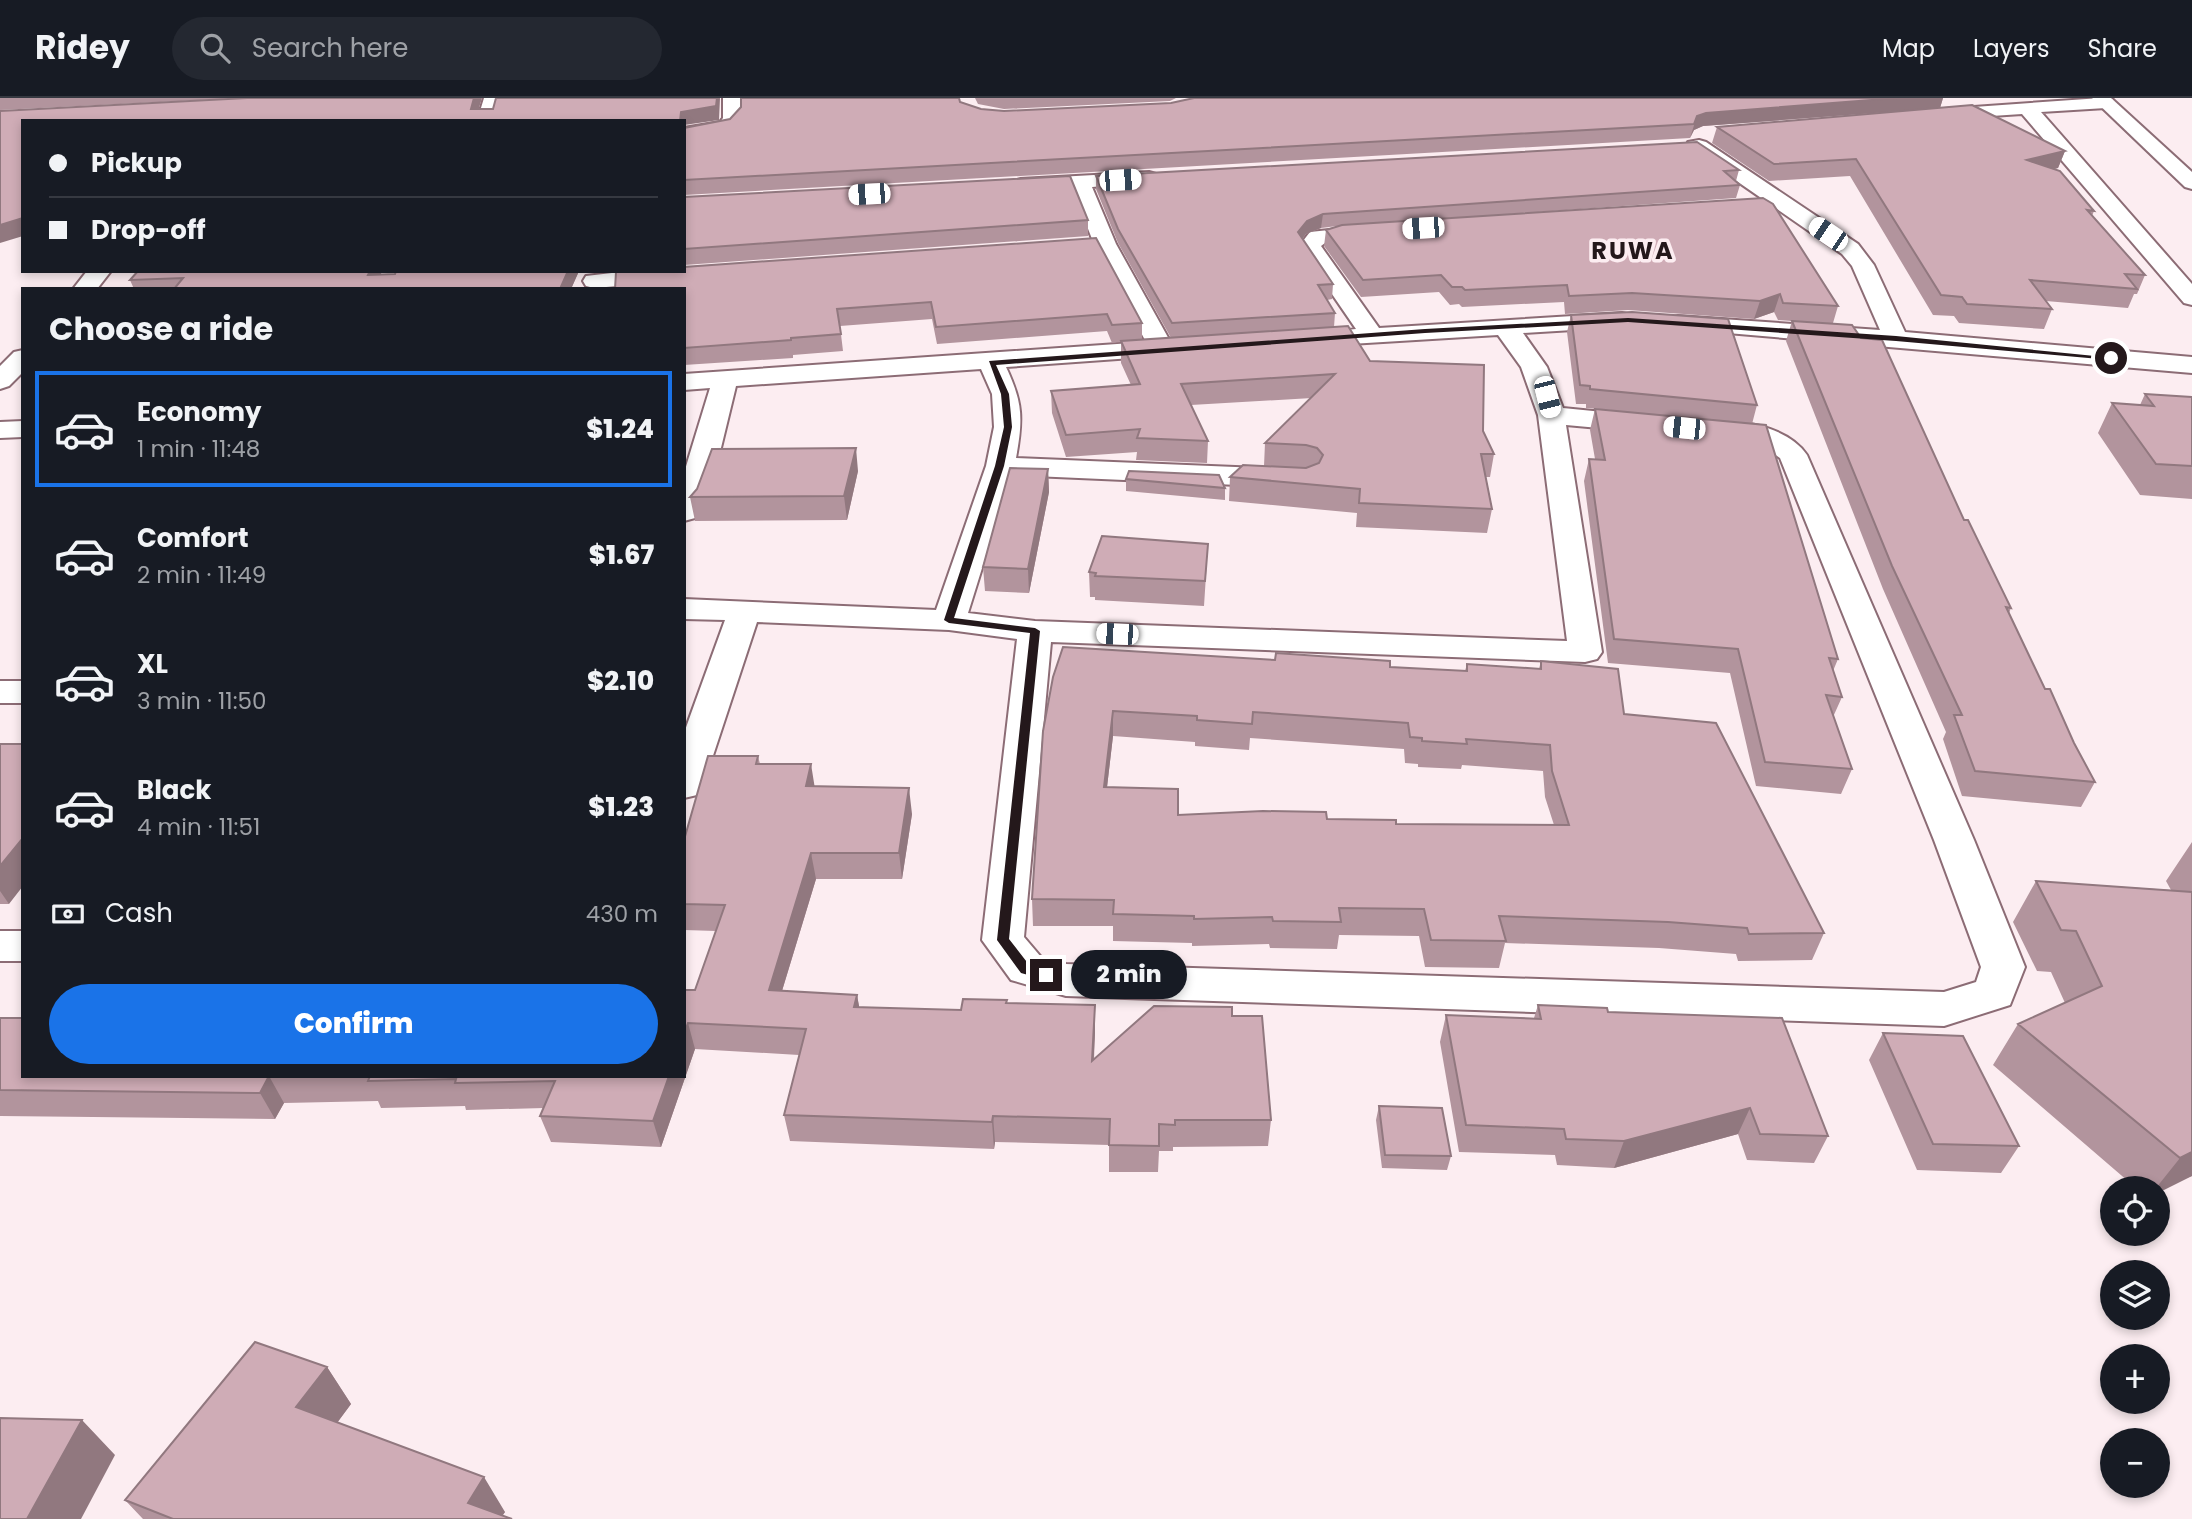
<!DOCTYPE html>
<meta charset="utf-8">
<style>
:root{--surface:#171b24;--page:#242831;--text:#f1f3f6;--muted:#9ea1a6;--line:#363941;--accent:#1a73e8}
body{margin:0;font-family:Poppins,sans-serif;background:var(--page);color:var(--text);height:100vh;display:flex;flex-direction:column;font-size:26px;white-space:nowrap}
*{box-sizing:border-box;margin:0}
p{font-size:23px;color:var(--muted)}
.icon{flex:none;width:38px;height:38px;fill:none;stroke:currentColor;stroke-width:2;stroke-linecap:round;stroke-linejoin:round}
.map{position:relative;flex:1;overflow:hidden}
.panel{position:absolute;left:21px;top:189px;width:665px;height:791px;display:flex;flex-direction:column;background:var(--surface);border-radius:0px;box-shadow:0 4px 10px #0003}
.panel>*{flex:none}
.guide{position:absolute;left:21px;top:21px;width:665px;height:154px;border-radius:0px;box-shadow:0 4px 10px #0003;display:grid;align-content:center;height:154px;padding:0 28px;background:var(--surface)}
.tools{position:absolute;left:2100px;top:1078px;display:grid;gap:14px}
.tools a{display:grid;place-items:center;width:70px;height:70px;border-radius:50%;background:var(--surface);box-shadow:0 4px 10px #0003;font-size:35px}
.end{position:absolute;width:32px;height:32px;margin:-16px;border:9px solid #24181b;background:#fff;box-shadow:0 0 0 4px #fff}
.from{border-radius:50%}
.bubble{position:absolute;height:49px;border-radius:24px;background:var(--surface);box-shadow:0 4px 10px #0003;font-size:23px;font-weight:800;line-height:49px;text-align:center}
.car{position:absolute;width:21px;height:42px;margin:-21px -10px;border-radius:9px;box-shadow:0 0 5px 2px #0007;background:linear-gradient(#fff 24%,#345 0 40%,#fff 0 76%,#345 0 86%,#fff 0)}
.guide b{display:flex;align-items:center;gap:24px;height:66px;font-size:26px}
.guide b+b{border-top:2px solid var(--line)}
.guide i{width:18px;height:18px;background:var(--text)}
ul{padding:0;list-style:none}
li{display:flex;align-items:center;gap:21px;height:116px;margin:0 14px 10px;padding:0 14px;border:4px solid transparent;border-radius:0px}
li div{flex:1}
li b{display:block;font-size:26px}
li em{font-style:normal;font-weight:800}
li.current{border-color:var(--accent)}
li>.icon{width:63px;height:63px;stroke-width:1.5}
h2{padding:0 28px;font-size:32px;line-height:84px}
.pay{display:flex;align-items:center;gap:18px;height:77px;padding:0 28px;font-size:26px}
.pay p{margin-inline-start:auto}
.button{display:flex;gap:14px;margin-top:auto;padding:14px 28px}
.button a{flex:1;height:80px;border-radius:42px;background:var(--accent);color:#fff;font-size:28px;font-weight:800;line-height:80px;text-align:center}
header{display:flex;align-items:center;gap:42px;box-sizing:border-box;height:98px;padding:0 35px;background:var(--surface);border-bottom:2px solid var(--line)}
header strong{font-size:33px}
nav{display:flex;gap:38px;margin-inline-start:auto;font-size:24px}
.search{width:490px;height:63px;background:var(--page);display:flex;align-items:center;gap:18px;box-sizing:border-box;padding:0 24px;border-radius:38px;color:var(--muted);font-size:26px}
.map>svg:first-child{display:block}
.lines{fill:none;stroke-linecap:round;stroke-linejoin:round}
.minor-casing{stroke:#8c6c75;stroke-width:4}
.major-casing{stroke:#8c6c75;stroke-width:4}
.minor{fill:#fff;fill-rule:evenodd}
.major{fill:#fff;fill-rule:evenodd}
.wall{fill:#b2949d;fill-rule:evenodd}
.shaded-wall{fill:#91787f}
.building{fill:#cfacb6;stroke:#91787f;stroke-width:2;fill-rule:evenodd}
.route{fill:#24181b}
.labels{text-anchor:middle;stroke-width:7;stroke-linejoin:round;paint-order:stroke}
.far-district-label{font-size:24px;font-weight:bold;letter-spacing:2px;fill:#24181b;stroke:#fcedf1}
</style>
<header>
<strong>Ridey</strong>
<div class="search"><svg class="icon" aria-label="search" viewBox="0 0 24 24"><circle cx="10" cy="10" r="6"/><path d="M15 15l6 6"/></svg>Search here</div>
<nav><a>Map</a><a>Layers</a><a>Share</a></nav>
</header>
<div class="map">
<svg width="2192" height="1421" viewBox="0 0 2192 1421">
<rect width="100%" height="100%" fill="#fcedf1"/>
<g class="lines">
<g class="minor-casing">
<path id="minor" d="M 484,0 L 502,0 L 495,23 L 477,23 Z
M 723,0 L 741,0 L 741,21 L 732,32 L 684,42 L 684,30 L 720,24 L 723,20 Z
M 2101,0 L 2112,1 L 2115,5 L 2106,10 L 2041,14 L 2192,186 L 2192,207 L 2184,205 L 2022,16 L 1931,22 L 1922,17 L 1931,12 Z
M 1699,42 L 1706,44 L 1858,146 L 1874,167 L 1905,234 L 2192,259 L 2192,275 L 1669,230 L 1666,225 L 1669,220 L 1678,218 L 1880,232 L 1852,168 L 1842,156 L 1686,48 L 1688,44 Z
M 1149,74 L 1156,76 L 1159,80 L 1156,84 L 1092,89 L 1116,146 L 1170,243 L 1183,245 L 1186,250 L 1183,255 L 1174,257 L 1006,269 C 1023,305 1023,321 1016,360 L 1284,371 L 1294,374 L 1298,380 L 1294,386 L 1284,389 L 1011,377 L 968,515 L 1035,523 L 1567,543 L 1538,317 L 1521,269 L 1498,237 L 1301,249 L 1292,247 L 1289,242 L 1292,237 L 1356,231 L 1299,148 L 1310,134 L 1377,127 L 1385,128 L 1388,133 L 1385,138 L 1325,145 L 1321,148 L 1379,230 L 1622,215 L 1631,217 L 1634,222 L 1631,227 L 1622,229 L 1523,235 L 1547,269 L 1563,310 L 1643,318 L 1653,320 L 1657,326 L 1653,332 L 1643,334 L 1566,327 L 1602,554 L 1597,561 L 1585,564 L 1051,544 L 1024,839 L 1041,859 L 1066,866 L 1944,894 L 1976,884 L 1981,869 L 1934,742 L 1780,360 L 1758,345 L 1707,339 L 1703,333 L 1707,327 C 1739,319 1788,329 1807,357 L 1974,742 L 2025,869 L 2010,907 L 1944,928 L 1066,898 L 1011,882 L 982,842 L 1017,541 L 949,532 L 757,524 L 703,688 L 697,697 L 684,700 L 684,635 L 725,522 L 684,521 L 684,501 L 936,512 L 986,368 L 994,329 L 992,296 L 981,271 L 736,288 L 719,358 L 699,414 L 695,420 L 684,423 L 684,375 L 710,290 L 684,292 L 684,276 L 1146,244 L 1094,146 L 1072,90 L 1021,93 L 1014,91 L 1011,87 L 1014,83 L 1021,81 Z
M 87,173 L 111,173 L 97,191 L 73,191 Z
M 629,173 L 676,173 L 678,177 L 675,182 L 667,184 L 594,190 L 586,188 L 583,183 L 586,178 Z
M 23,252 L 23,274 L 9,288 L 0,291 L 0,268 L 14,254 Z
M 23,323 L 23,339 L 0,340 L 0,324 Z
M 0,583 L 23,583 L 23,605 L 0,605 Z
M 0,833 L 23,833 L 23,863 L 0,863 Z"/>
</g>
<g class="major-casing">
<path id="major" d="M 2092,0 L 2111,0 L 2192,74 L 2192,91 L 2185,89 Z"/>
</g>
<use href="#minor" class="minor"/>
<use href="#major" class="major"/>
</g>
<path class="wall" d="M 0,0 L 241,0 L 0,12 Z
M 975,0 L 1176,0 L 1170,3 L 1004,11 L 978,6 Z
M 1194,0 L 1943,0 L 1940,10 L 1703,28 L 1694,32 L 1690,40 L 684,97 L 684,30 L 960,4 L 981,11 L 1004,13 L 1171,5 Z
M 1717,29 L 2065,53 L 2058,70 L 2054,71 L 2094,113 L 2092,118 L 2145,177 L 2137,196 L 2134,196 L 2128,210 L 2046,203 L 2052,211 L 2044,231 L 1959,225 L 1954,218 L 1933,217 L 1850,78 L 1769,83 L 1712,45 Z
M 1739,72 L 1736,83 L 1740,87 L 1736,100 L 1510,116 L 1838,208 L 1833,225 L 1964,422 L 2011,510 L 2009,515 L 2045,591 L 2095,684 L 2081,709 L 1962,698 L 1943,641 L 1946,634 L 1883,491 L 1786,243 L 1792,223 L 1778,222 L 1774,214 L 1754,221 L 1628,212 L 1565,216 L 1564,204 L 1462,209 L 1459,206 L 1450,207 L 1439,194 L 1361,199 L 1324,148 L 1326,132 L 1337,128 L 1321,130 L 1306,136 L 1302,141 L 1333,186 L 1332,201 L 1327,202 L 1335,215 L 1334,229 L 1370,263 L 1483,333 L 1494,356 L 1490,379 L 1486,379 L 1492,411 L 1487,435 L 1356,429 L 1357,415 L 1229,403 L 1230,379 L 1264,368 L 1265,345 L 1312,300 L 1191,307 L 1208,343 L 1207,365 L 1136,362 L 1137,354 L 1066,359 L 1052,315 L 1051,293 L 1131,287 L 1121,265 L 1121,244 L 1112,245 L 1107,233 L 937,246 L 932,221 L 840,228 L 843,253 L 793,257 L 793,260 L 684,267 L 684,191 L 1096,140 L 1142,225 L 1142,242 L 1171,240 L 1118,145 L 1096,91 L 1096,78 Z
M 684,99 L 1088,122 L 1088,138 L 684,167 Z
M 138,173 L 382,173 L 381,176 L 395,176 L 396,173 L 579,173 L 571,191 L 134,191 L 130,182 Z
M 1571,217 L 1757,307 L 1752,326 L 1838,561 L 1833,573 L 1842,599 L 1833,619 L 1852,671 L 1841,696 L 1756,688 L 1730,575 L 1608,565 L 1584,383 L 1589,361 L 1595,361 L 1590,332 L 1595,311 L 1613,312 L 1586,310 L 1586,306 L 1576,306 L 1567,234 Z
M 2145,296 L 2192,299 L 2192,401 L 2140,397 L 2098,335 L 2112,305 L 2140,307 Z
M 1048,371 L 1049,394 L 1029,495 L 985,493 L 983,469 Z
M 858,373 L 847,422 L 695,423 L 690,399 Z
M 1126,381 L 1225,390 L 1225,402 L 1126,393 Z
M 1208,446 L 1204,508 L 1095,502 L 1095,499 L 1090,499 L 1089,474 Z
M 1541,563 L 1624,616 L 1824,835 L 1812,862 L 1738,863 L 1736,856 L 1659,850 L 1505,845 L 1499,870 L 1425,869 L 1419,838 L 1339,837 L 1337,851 L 1270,850 L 1269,846 L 1192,848 L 1192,845 L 1113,843 L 1113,828 L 1033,828 L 1032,801 L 1053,579 L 1390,569 L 1465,573 L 1467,566 L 1539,571 ZM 1113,638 L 1195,644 L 1195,648 L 1249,652 L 1250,640 L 1404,651 L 1405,665 L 1418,666 L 1418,669 L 1461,671 L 1462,667 L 1543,673 L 1545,699 L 1554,727 L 1396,726 L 1327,721 L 1178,717 L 1107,689 Z
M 0,646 L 9,806 L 0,806 Z
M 758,658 L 760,666 L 815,688 L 912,716 L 902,781 L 816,781 L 782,893 L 857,897 L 859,909 L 961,912 L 1007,905 L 1095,934 L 1094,962 L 1232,918 L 1271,1022 L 1268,1048 L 1173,1049 L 1173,1053 L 1159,1053 L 1158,1074 L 1109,1074 L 1109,1047 L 995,1044 L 994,1051 L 790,1043 L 784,1017 L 799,957 L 695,951 L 661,1049 L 551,1044 L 540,1018 L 544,1010 L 466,1012 L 465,1008 L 381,1010 L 378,1003 L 284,1005 L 275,1021 L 0,1018 L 0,920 L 23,978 L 684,978 L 684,892 L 695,892 L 716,833 L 684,832 L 684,742 Z
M 2192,744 L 2192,1078 L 2158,1090 L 2136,1090 L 1993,967 L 2018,926 L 2065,905 L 2051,874 L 2037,873 L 2013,824 L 2036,783 L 2171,792 L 2166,783 Z
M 1538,907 L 1608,914 L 1828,1038 L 1814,1065 L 1747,1062 L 1738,1036 L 1614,1070 L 1557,1067 L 1555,1057 L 1459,1054 L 1440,944 L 1446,917 L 1534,920 Z
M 1883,935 L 2019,1048 L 2001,1075 L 1917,1072 L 1869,962 Z
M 1379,1008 L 1451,1058 L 1447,1072 L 1382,1070 L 1376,1022 Z
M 327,1269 L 351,1306 L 337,1325 L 505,1414 L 502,1418 L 512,1421 L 143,1421 L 125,1402 Z"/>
<path class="shaded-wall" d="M 474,0 L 482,0 L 475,23 L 471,11 Z
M 717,0 L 720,0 L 719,22 L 684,27 L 684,23 L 680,23 L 681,14 Z
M 1897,0 L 1943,0 L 1940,10 L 1703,28 L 1694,32 L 1690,40 L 1697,18 L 1706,15 Z
M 2065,53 L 2058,70 L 2020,79 L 2027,62 Z
M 1323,116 L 1321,130 L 1306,136 L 1296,148 L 1298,134 L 1307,123 Z
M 23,120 L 23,138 L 0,145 L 0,127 Z
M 370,173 L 382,173 L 374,191 L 368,177 Z
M 568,173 L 579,173 L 571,191 L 560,191 Z
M 1780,196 L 1774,214 L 1754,221 L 1760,203 Z
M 856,350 L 858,373 L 847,422 L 844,398 Z
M 1048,371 L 1049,394 L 1029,495 L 1028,471 Z
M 1113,613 L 1113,638 L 1104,715 L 1104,689 Z
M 811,666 L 815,691 L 806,688 Z
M 909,690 L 912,716 L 902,781 L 899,755 Z
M 23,740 L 23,788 L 9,806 L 0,793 L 0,768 Z
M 811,755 L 816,781 L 774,919 L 769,892 Z
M 857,897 L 862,924 L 854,909 Z
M 1095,907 L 1095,934 L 1092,990 L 1092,963 Z
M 688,925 L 695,951 L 661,1049 L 653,1023 L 669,978 L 684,978 L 684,936 Z
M 269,978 L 284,1005 L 275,1021 L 260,995 Z
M 1750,1010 L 1738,1036 L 1614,1070 L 1624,1043 Z
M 993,1018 L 995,1044 L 994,1051 L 992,1024 Z
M 2192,1054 L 2192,1078 L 2158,1095 L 2158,1090 L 2156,1090 L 2180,1060 Z
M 327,1269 L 351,1306 L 322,1345 L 296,1309 Z
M 82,1322 L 115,1357 L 81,1421 L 27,1421 Z
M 484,1379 L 505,1414 L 500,1421 L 468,1405 Z"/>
<path class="building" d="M 247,0 L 474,0 L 471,11 L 493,11 L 496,0 L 717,0 L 716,8 L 681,14 L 680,23 L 23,23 L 23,120 L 0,127 L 0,13 Z
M 741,0 L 959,0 L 960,4 L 981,11 L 1004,13 L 1171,5 L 1194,0 L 1897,0 L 1706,15 L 1697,18 L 1694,26 L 684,82 L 684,30 L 730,21 L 741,9 Z
M 1972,7 L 2065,53 L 2027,62 L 2060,73 L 2094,113 L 2087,112 L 2145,177 L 2125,176 L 2137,191 L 2030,182 L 2052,211 L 1967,206 L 1962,199 L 1941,197 L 1856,61 L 1774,66 L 1717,29 Z
M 1697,44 L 1739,72 L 1724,73 L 1740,87 L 1323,116 L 1307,123 L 1298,134 L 1333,186 L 1318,187 L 1335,215 L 1172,225 L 1118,131 L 1096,78 Z
M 1070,78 L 1088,122 L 684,151 L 684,99 Z
M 1763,100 L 1773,106 L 1838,208 L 1783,205 L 1780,196 L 1760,203 L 1632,195 L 1569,198 L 1567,187 L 1465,192 L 1462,189 L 1452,189 L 1441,177 L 1363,182 L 1326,132 L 1342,127 Z
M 1096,140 L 1142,225 L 1112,227 L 1107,216 L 936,229 L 931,204 L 837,211 L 841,236 L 791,240 L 791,242 L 684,250 L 684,191 L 615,191 L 616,174 L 684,173 L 684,169 Z
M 138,173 L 370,173 L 368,177 L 395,176 L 396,173 L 568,173 L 560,191 L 174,191 L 183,180 L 130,182 Z
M 1632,214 L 1728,221 L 1757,307 L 1590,291 L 1590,288 L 1580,287 L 1571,217 Z
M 1792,223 L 1852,227 L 1861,240 L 1882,242 L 1964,422 L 1968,422 L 2011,510 L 2006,509 L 2045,591 L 2050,591 L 2074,645 L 2095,684 L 1975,673 L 1954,617 L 1962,617 L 1892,468 Z
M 1348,228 L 1370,263 L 1484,267 L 1483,333 L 1494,356 L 1481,356 L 1492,411 L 1359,405 L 1360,391 L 1230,379 L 1243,367 L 1306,370 L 1319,365 L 1323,357 L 1317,350 L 1306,347 L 1265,345 L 1335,276 L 1181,286 L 1208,343 L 1137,340 L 1140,331 L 1066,337 L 1051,293 L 1140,286 L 1121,243 Z
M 2145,296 L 2192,299 L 2192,368 L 2156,366 L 2112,305 L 2154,308 Z
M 1595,311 L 1766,327 L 1838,561 L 1829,560 L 1842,599 L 1826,597 L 1852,671 L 1765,664 L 1738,551 L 1614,541 L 1589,361 L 1605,362 Z
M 856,350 L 844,398 L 690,399 L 697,391 L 712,351 Z
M 1010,370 L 1048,371 L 1028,471 L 983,469 Z
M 1129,373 L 1219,377 L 1225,390 L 1126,381 Z
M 1102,438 L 1208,446 L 1205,483 L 1095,478 L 1096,475 L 1089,474 Z
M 1063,549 L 1275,562 L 1276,555 L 1390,563 L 1390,569 L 1467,573 L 1467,566 L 1541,571 L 1541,563 L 1618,571 L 1624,616 L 1716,625 L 1824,835 L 1749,836 L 1747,830 L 1668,824 L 1499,818 L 1506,843 L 1431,842 L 1424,811 L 1339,810 L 1341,824 L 1273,823 L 1272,819 L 1194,821 L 1194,818 L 1113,816 L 1114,802 L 1032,801 L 1043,633 L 1053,579 ZM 1113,613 L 1197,618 L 1197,622 L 1252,626 L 1253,614 L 1408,625 L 1410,639 L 1422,640 L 1422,643 L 1467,646 L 1466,641 L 1550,647 L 1552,673 L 1569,727 L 1396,726 L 1396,722 L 1327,721 L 1326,714 L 1263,713 L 1178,717 L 1178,691 L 1104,689 Z
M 0,646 L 23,646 L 23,740 L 0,768 Z
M 708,658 L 758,658 L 756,666 L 811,666 L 806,688 L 909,690 L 899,755 L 811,755 L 769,892 L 857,897 L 854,909 L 961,912 L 963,901 L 1007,902 L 1006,905 L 1095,907 L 1092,963 L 1154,908 L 1232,909 L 1232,918 L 1262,918 L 1271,1022 L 1175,1022 L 1175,1027 L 1159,1026 L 1159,1048 L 1109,1047 L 1110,1021 L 993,1018 L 992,1024 L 784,1017 L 806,931 L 688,925 L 684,936 L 684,892 L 695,892 L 725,807 L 684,806 L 685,757 L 684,757 L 684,742 Z
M 2036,783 L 2192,794 L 2192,1054 L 2180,1060 L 2018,926 L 2102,888 L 2076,833 L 2061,832 Z
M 1538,907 L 1607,910 L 1608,914 L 1782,920 L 1828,1038 L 1760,1036 L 1750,1010 L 1624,1043 L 1566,1041 L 1564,1031 L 1466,1027 L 1446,917 L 1541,921 Z
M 0,920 L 23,920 L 23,978 L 274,978 L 269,978 L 260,995 L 0,992 Z
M 1883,935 L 1963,938 L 2019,1048 L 1933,1046 Z
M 370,978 L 669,978 L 653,1023 L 540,1018 L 555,983 L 455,985 L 456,981 L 368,983 Z
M 1379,1008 L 1442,1010 L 1451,1058 L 1385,1057 Z
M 255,1244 L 327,1269 L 296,1309 L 484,1379 L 468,1405 L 512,1421 L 173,1421 L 125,1402 Z
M 0,1320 L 82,1322 L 27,1421 L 0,1421 Z"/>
<path class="route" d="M 1628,220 L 1896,238 L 2115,260 L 2111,262 L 1896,243 L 1628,224 L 1425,235 L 996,267 L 1009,296 L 1012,329 L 1004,368 L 954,520 L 1035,530 L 1040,533 L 1009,841 L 1030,868 L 1050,874 L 1052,877 L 1046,882 L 1021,875 L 997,842 L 1030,535 L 949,525 L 944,522 L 995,368 L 1004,329 L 1001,296 L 989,263 L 1425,231 Z"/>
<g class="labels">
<g class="far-district-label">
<text x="1633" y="161">RUWA</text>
</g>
</g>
</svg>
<div class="tools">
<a><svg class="icon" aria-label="locate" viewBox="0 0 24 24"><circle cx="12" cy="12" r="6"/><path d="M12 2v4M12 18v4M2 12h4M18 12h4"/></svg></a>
<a><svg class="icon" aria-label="layers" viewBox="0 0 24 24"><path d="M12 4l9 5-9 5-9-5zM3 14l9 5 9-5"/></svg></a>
<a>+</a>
<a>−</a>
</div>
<i class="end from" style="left:2111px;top:260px"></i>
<i class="end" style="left:1046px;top:877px"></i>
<div class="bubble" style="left:1071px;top:852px;width:116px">2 min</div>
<i class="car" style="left:1120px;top:82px;rotate:86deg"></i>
<i class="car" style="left:869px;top:96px;rotate:267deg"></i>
<i class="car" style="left:1423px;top:130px;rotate:266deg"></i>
<i class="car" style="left:1828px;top:136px;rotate:304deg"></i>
<i class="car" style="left:1547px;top:299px;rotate:166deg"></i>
<i class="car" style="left:1684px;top:330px;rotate:276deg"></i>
<i class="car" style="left:1117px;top:536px;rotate:272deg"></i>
<div class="guide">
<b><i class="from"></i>Pickup</b>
<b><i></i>Drop-off</b>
</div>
<section class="panel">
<h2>Choose a ride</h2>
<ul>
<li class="current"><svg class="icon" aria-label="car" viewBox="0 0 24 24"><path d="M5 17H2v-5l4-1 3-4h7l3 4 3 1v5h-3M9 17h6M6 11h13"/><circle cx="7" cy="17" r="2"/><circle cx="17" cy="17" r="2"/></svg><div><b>Economy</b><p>1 min · 11:48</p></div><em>$1.24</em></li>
<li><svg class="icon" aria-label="car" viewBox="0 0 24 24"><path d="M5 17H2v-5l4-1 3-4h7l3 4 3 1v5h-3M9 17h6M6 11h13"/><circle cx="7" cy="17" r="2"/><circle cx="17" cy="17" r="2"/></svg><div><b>Comfort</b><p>2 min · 11:49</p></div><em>$1.67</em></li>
<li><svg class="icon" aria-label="car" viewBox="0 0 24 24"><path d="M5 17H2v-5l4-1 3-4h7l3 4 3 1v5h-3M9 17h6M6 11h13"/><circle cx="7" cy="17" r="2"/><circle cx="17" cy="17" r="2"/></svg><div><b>XL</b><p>3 min · 11:50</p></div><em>$2.10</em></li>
<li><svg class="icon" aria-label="car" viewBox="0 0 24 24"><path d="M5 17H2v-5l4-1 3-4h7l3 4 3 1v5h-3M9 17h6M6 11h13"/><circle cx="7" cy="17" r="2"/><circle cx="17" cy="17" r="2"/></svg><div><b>Black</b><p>4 min · 11:51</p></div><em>$1.23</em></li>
</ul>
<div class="pay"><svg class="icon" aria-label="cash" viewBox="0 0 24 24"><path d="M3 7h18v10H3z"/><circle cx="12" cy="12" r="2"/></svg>Cash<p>430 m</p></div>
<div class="button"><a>Confirm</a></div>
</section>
</div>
